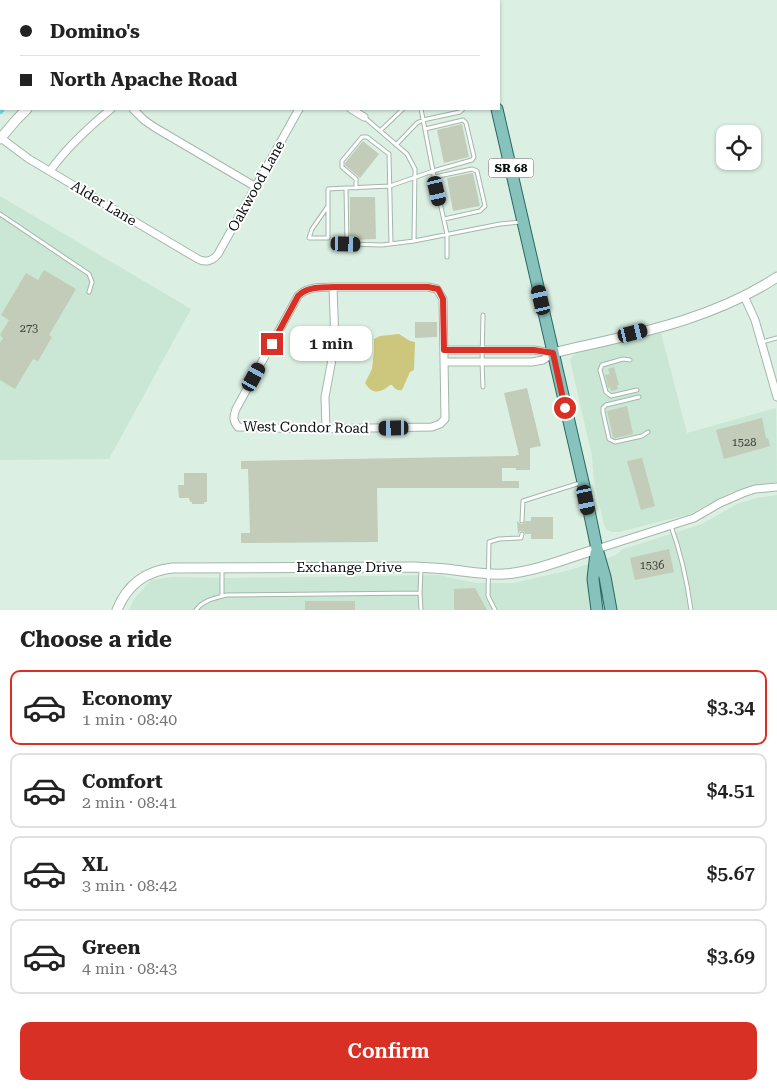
<!DOCTYPE html>
<meta charset="utf-8">
<style>
:root{--surface:#fff;--page:#f6f6f6;--text:#222;--muted:#767676;--line:#e0e0e0;--accent:#d93025}
body{margin:0;font-family:"Roboto Serif",serif;background:var(--page);color:var(--text);height:100vh;display:flex;flex-direction:column;font-size:19px;white-space:nowrap}
*{box-sizing:border-box;margin:0}
p{font-size:16px;color:var(--muted)}
.icon{flex:none;width:28px;height:28px;fill:none;stroke:currentColor;stroke-width:2;stroke-linecap:round;stroke-linejoin:round}
.map{position:relative;height:610px;overflow:hidden}
.sheet{display:flex;flex-direction:column;background:var(--surface);flex:1}
.sheet>*{flex:none}
.banner{position:absolute;left:0px;top:0px;width:500px;height:110px;box-shadow:0 1px 4px #0004;display:grid;align-content:center;height:110px;padding:0 20px;background:var(--surface)}
.buttons{position:absolute;left:716px;top:125px;display:grid;gap:10px}
.buttons a{display:grid;place-items:center;width:45px;height:45px;border-radius:10px;background:var(--surface);box-shadow:0 1px 4px #0004;font-size:25px}
.end{position:absolute;width:22px;height:22px;margin:-11px;border:6px solid #d93025;background:#fff;box-shadow:0 0 0 2px #fff}
.from{border-radius:50%}
.bubble{position:absolute;height:35px;border-radius:10px;background:var(--surface);box-shadow:0 1px 4px #0004;font-size:16px;font-weight:600;line-height:35px;text-align:center}
.car{position:absolute;width:15px;height:30px;margin:-15px -8px;border-radius:6px;box-shadow:0 0 4px 1px #0007;background:linear-gradient(#222 24%,#8ab4d8 0 40%,#222 0 76%,#8ab4d8 0 86%,#222 0)}
.banner b{display:flex;align-items:center;gap:18px;height:48px;font-size:19px}
.banner b+b{border-top:1px solid var(--line)}
.banner i{width:12px;height:12px;background:var(--text)}
ul{padding:0;list-style:none}
li{display:flex;align-items:center;gap:15px;height:75px;margin:0 10px 8px;padding:0 10px;border:2px solid var(--line);border-radius:10px}
li div{flex:1}
li b{display:block;font-size:19px}
li em{font-style:normal;font-weight:600}
li.on{border-color:var(--accent)}
li>.icon{width:45px;height:45px;stroke-width:1.5}
h2{padding:0 20px;font-size:22px;line-height:60px}
.action{display:flex;gap:10px;margin-top:auto;padding:10px 20px}
.action a{flex:1;height:58px;border-radius:10px;background:var(--accent);color:#fff;font-size:20px;font-weight:600;line-height:58px;text-align:center}
.map>svg:first-child{display:block}
.built{fill:#cae6d4}
.green{fill:#cdc77d}
.lines{fill:none;stroke-linecap:round;stroke-linejoin:round}
.canal{stroke:#6cd5ea;stroke-width:8}
.building{fill:#c2ccb9}
.service-casing{stroke:#a3b7ab;stroke-width:5}
.minor-casing{stroke:#a3b7ab;stroke-width:9}
.tertiary-casing{stroke:#a3b7ab;stroke-width:11}
.primary-casing{stroke:#276961;stroke-width:13}
.service{stroke:#fff;stroke-width:3}
.minor{stroke:#fff;stroke-width:7}
.tertiary{stroke:#fff;stroke-width:9}
.primary{stroke:#88c2bc;stroke-width:11}
.route{stroke:#d93025;stroke-width:6}
.labels{text-anchor:middle;stroke-width:4;stroke-linejoin:round;paint-order:stroke}
.number-label{font-size:11px;fill:#363e36}
.shield{fill:#fff;stroke:#525754;stroke-width:1}
.shield-label{font-size:12px;font-weight:bold;fill:#080f0b}
.street-label{font-size:14px;fill:#080f0b;stroke:#fff}
</style>
<div class="map">
<svg width="777" height="610" viewBox="0 0 777 610">
<rect width="100%" height="100%" fill="#dbf0e3"/>
<path class="built" d="M 0,196 L 191,309 L 109,459 L 0,460 Z
M 661,333 L 687,433 L 776,408 L 777,482 L 751,486 L 731,492 L 690,514 L 619,532 L 612,532 L 607,530 L 604,525 L 594,481 L 592,456 L 570,360 L 573,356 L 577,353 Z
M 777,495 L 777,610 L 129,610 L 134,599 L 151,580 L 173,577 L 228,578 L 439,575 L 476,583 L 513,583 L 570,570 L 616,555 L 623,549 L 702,524 L 737,504 L 756,498 Z"/>
<path class="green" d="M 0,0 L 44,0 L 45,1 L 1,1 L 1,105 L 0,107 Z
M 399,334 L 410,341 L 415,342 L 414,370 L 410,372 L 402,390 C 397,391 395,389 392,385 L 390,385 C 381,393 372,395 365,383 L 372,369 L 374,350 L 374,339 L 380,336 Z"/>
<g class="lines">
<path class="canal" d="M 125,1 L 126,0
M 0,110 L 1,108"/>
</g>
<path class="building" d="M 462,124 L 469,157 L 444,163 L 437,130 Z
M 363,141 L 379,154 L 360,178 L 345,165 L 345,163 Z
M 472,173 L 473,173 L 480,206 L 453,211 L 447,178 Z
M 350,197 L 375,197 L 376,239 L 350,240 Z
M 44,270 L 76,289 L 49,335 L 52,337 L 38,361 L 33,359 L 15,389 L 0,380 L 0,343 L 3,338 L 0,335 L 9,320 L 1,315 L 26,273 L 38,280 Z
M 415,322 L 437,322 L 437,337 L 415,338 Z
M 614,367 L 619,385 L 617,385 L 618,389 L 611,391 L 610,387 L 608,388 L 605,375 L 610,374 L 608,369 Z
M 527,388 L 541,446 L 530,448 L 530,470 L 516,470 L 516,468 L 502,468 L 502,481 L 519,481 L 519,488 L 377,488 L 378,542 L 241,543 L 241,533 L 250,533 L 248,469 L 241,469 L 241,461 L 516,456 L 516,455 L 519,455 L 504,393 Z
M 627,406 L 633,434 L 615,438 L 613,437 L 607,411 Z
M 762,418 L 766,438 L 768,438 L 770,446 L 724,459 L 716,430 Z
M 642,458 L 655,506 L 641,510 L 627,461 Z
M 184,473 L 207,473 L 207,502 L 204,502 L 204,504 L 192,504 L 192,502 L 190,502 L 189,498 L 179,498 L 178,485 L 184,485 Z
M 531,517 L 553,517 L 553,539 L 531,539 L 531,534 L 525,534 L 525,532 L 522,531 L 520,531 L 518,534 L 517,521 L 521,524 L 523,524 L 525,521 L 531,521 Z
M 669,549 L 674,572 L 635,580 L 630,558 Z
M 475,588 L 487,610 L 454,610 L 454,589 Z
M 305,601 L 355,601 L 355,610 L 305,610 Z"/>
<g class="lines">
<g class="service-casing">
<path id="service" d="M 421,109 L 433,171 L 472,160 L 474,157 L 466,123 L 463,120 L 425,129
M 364,117 L 407,154 L 415,169 L 414,241 L 500,224 L 520,222
M 380,131 L 403,109
M 396,145 L 417,123 L 423,120 L 460,112 L 463,109
M 434,177 L 472,169 L 477,171 L 485,206 L 480,211 L 444,219
M 356,188 L 356,179 L 342,167 L 342,161 L 362,137 L 367,137 L 389,154 L 391,244
M 328,206 L 312,229 L 309,238 L 328,238 L 328,189 L 346,188
M 0,214 L 89,274 L 92,282 L 89,292
M 414,241 L 382,245 L 347,244 L 346,188 L 390,186 L 433,171 L 447,234 L 447,257
M 483,315 L 482,362 L 483,387
M 762,342 L 777,338
M 630,360 L 623,359 L 602,365 L 600,370 L 606,392 L 611,396 L 637,390
M 639,397 L 606,405 L 603,408 L 603,412 L 609,439 L 615,442 L 642,436 L 648,432
M 522,521 L 523,501 L 580,483
M 671,526 C 681,553 687,581 691,610
M 222,568 L 222,596
M 420,593 L 421,569
M 196,610 C 203,600 215,598 227,595 L 420,593 L 421,610
M 495,610 L 488,596 L 489,542 L 499,539 L 521,538 L 522,534"/>
</g>
<g class="minor-casing">
<path id="minor" d="M 133,109 L 144,120 L 154,127 L 256,187
M 351,109 L 364,117
M 1,138 L 29,159 L 198,259 C 205,263 213,261 218,254 L 299,109
M 50,171 C 67,147 89,127 111,109
M 333,287 L 428,287 L 437,289 L 443,299 L 445,419 L 440,424 L 432,427 L 311,429 L 238,427 C 233,421 233,417 236,409 L 298,296 C 307,286 321,288 333,287 Z
M 744,296 L 755,320 L 777,397
M 444,350 L 534,350 L 553,353
M 444,362 L 532,362 L 543,360 L 553,353
M 326,429 L 325,397 L 335,343 L 333,287
M 597,549 L 694,518 L 720,503 L 743,493 L 755,489 L 777,487"/>
</g>
<g class="tertiary-casing">
<path id="tertiary" d="M 413,1 L 419,0
M 0,139 L 17,119 L 27,109
M 553,353 C 629,335 711,321 777,277
M 117,610 C 127,585 146,571 172,568 L 415,567 C 428,568 441,568 454,570 C 471,572 487,575 504,574 C 535,572 567,558 597,549"/>
</g>
<g class="primary-casing">
<path id="primary" d="M 475,0 L 475,1
M 497,109 L 583,482 L 597,549 L 605,577 L 611,610
M 596,553 L 593,579 L 597,610"/>
</g>
<use href="#service" class="service"/>
<use href="#minor" class="minor"/>
<use href="#tertiary" class="tertiary"/>
<use href="#primary" class="primary"/>
</g>
<g class="lines">
<path class="route" d="M 272,344 L 298,296 C 307,286 322,288 333,287 L 428,287 L 438,289 L 443,299 L 444,350 L 534,350 L 553,353 L 565,408"/>
</g>
<g class="labels">
<g class="number-label">
<text x="29" y="332">273</text>
<text x="744" y="446">1528</text>
<text x="652" y="569">1536</text>
</g>
<rect class="shield" x="488.5" y="158.5" width="45" height="19" rx="4"/>
<g class="shield-label">
<text x="511" y="172">SR 68</text>
</g>
<g class="street-label">
<text transform="translate(256 186) rotate(-61)" y="5">Oakwood Lane</text>
<text transform="translate(104 203) rotate(31)" y="5">Alder Lane</text>
<text transform="translate(306 427) rotate(1)" y="5">West Condor Road</text>
<text x="349" y="572">Exchange Drive</text>
</g>
</g>
</svg>
<div class="buttons">
<a><svg class="icon" aria-label="locate" viewBox="0 0 24 24"><circle cx="12" cy="12" r="6"/><path d="M12 2v4M12 18v4M2 12h4M18 12h4"/></svg></a>
</div>
<i class="end from" style="left:565px;top:408px"></i>
<i class="end" style="left:272px;top:344px"></i>
<div class="bubble" style="left:290px;top:326px;width:82px">1 min</div>
<i class="car" style="left:437px;top:191px;rotate:167deg"></i>
<i class="car" style="left:346px;top:244px;rotate:92deg"></i>
<i class="car" style="left:541px;top:300px;rotate:347deg"></i>
<i class="car" style="left:633px;top:333px;rotate:76deg"></i>
<i class="car" style="left:254px;top:377px;rotate:29deg"></i>
<i class="car" style="left:394px;top:428px;rotate:269deg"></i>
<i class="car" style="left:586px;top:500px;rotate:168deg"></i>
<div class="banner">
<b><i class="from"></i>Domino's</b>
<b><i></i>North Apache Road</b>
</div>
</div>
<section class="sheet">
<h2>Choose a ride</h2>
<ul>
<li class="on"><svg class="icon" aria-label="car" viewBox="0 0 24 24"><path d="M5 17H2v-5l4-1 3-4h7l3 4 3 1v5h-3M9 17h6M6 11h13"/><circle cx="7" cy="17" r="2"/><circle cx="17" cy="17" r="2"/></svg><div><b>Economy</b><p>1 min · 08:40</p></div><em>$3.34</em></li>
<li><svg class="icon" aria-label="car" viewBox="0 0 24 24"><path d="M5 17H2v-5l4-1 3-4h7l3 4 3 1v5h-3M9 17h6M6 11h13"/><circle cx="7" cy="17" r="2"/><circle cx="17" cy="17" r="2"/></svg><div><b>Comfort</b><p>2 min · 08:41</p></div><em>$4.51</em></li>
<li><svg class="icon" aria-label="car" viewBox="0 0 24 24"><path d="M5 17H2v-5l4-1 3-4h7l3 4 3 1v5h-3M9 17h6M6 11h13"/><circle cx="7" cy="17" r="2"/><circle cx="17" cy="17" r="2"/></svg><div><b>XL</b><p>3 min · 08:42</p></div><em>$5.67</em></li>
<li><svg class="icon" aria-label="car" viewBox="0 0 24 24"><path d="M5 17H2v-5l4-1 3-4h7l3 4 3 1v5h-3M9 17h6M6 11h13"/><circle cx="7" cy="17" r="2"/><circle cx="17" cy="17" r="2"/></svg><div><b>Green</b><p>4 min · 08:43</p></div><em>$3.69</em></li>
</ul>
<div class="action"><a>Confirm</a></div>
</section>
